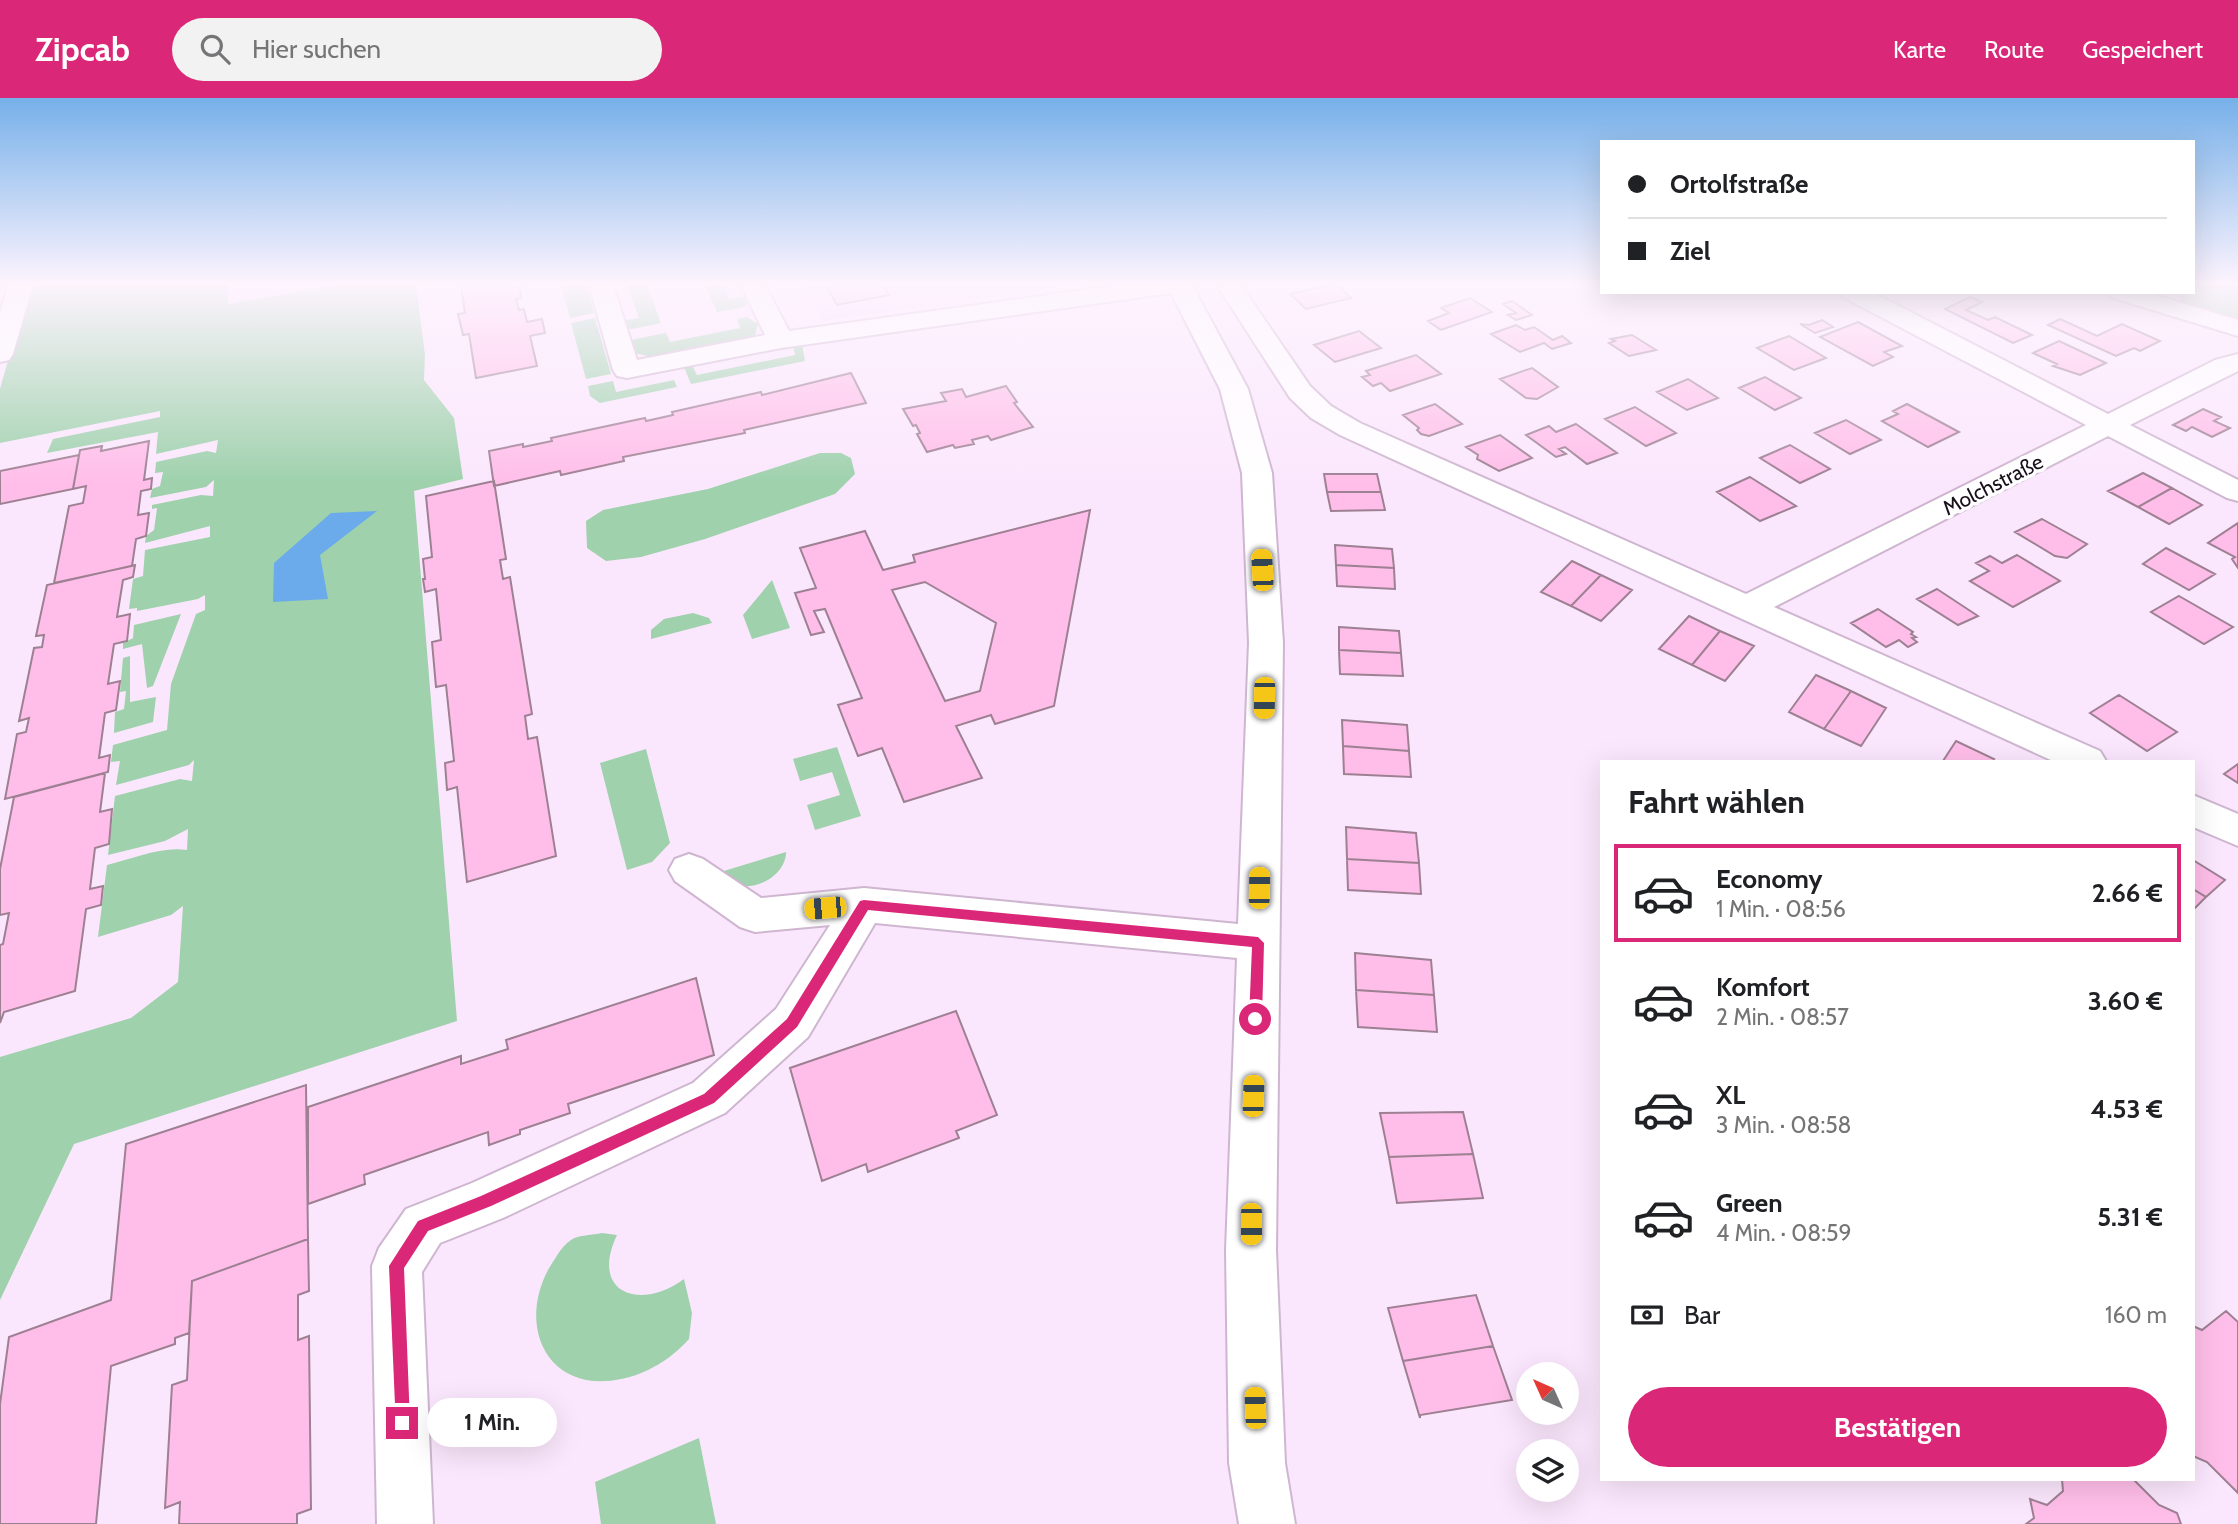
<!DOCTYPE html>
<html lang="de">
<meta charset="utf-8">
<style>
:root{--surface:#fff;--page:#f2f2f2;--text:#202124;--muted:#757577;--line:#e0e0e0;--accent:#db2777}
body{margin:0;font-family:Cabin,sans-serif;background:var(--page);color:var(--text);height:100vh;display:flex;flex-direction:column;font-size:26px;white-space:nowrap}
*{box-sizing:border-box;margin:0}
p{font-size:23px;color:var(--muted)}
.icon{flex:none;width:38px;height:38px;fill:none;stroke:currentColor;stroke-width:2;stroke-linecap:round;stroke-linejoin:round}
.map{position:relative;flex:1;overflow:hidden}
.side{position:absolute;left:1600px;top:662px;width:595px;height:721px;display:flex;flex-direction:column;background:var(--surface);border-radius:0px;box-shadow:0 7px 28px #0002}
.side>*{flex:none}
.top-card{position:absolute;left:1600px;top:42px;width:595px;height:154px;border-radius:0px;box-shadow:0 7px 28px #0002;display:grid;align-content:center;height:154px;padding:0 28px;background:var(--surface)}
.needle{width:46px;rotate:315deg}
.buttons{position:absolute;left:1516px;top:1264px;display:grid;gap:14px}
.buttons a{display:grid;place-items:center;width:63px;height:63px;border-radius:50%;background:var(--surface);box-shadow:0 7px 28px #0002;font-size:35px}
.end{position:absolute;width:32px;height:32px;margin:-16px;border:9px solid #db2777;background:#fff;box-shadow:0 0 0 4px #fff}
.from{border-radius:50%}
.bubble{position:absolute;height:49px;border-radius:24px;background:var(--surface);box-shadow:0 7px 28px #0002;font-size:23px;font-weight:700;line-height:49px;text-align:center}
.car{position:absolute;width:21px;height:42px;margin:-21px -10px;border-radius:9px;box-shadow:0 0 5px 2px #0007;background:linear-gradient(#f5c518 24%,#345 0 40%,#f5c518 0 76%,#345 0 86%,#f5c518 0)}
.top-card b{display:flex;align-items:center;gap:24px;height:66px;font-size:26px}
.top-card b+b{border-top:2px solid var(--line)}
.top-card i{width:18px;height:18px;background:var(--text)}
ul{padding:0;list-style:none}
li{display:flex;align-items:center;gap:21px;height:98px;margin:0 14px 10px;padding:0 14px;border:4px solid transparent;border-radius:0px}
li div{flex:1}
li b{display:block;font-size:26px}
li em{font-style:normal;font-weight:700}
li.on{border-color:var(--accent)}
li>.icon{width:63px;height:63px;stroke-width:1.5}
h2{padding:0 28px;font-size:32px;line-height:84px}
.pay{display:flex;align-items:center;gap:18px;height:77px;padding:0 28px;font-size:26px}
.pay p{margin-inline-start:auto}
.button{display:flex;gap:14px;margin-top:auto;padding:14px 28px}
.button a{flex:1;height:80px;border-radius:42px;background:var(--accent);color:#fff;font-size:28px;font-weight:700;line-height:80px;text-align:center}
header{display:flex;align-items:center;gap:42px;box-sizing:border-box;height:98px;padding:0 35px;background:var(--accent);color:#fff}
header strong{font-size:33px}
nav{display:flex;gap:38px;margin-inline-start:auto;font-size:24px}
.search{width:490px;height:63px;background:var(--page);display:flex;align-items:center;gap:18px;box-sizing:border-box;padding:0 24px;border-radius:38px;color:var(--muted);font-size:26px}
.map>svg:first-child{display:block}
.built{fill:#f8d9fa}
.green{fill:#9ed1ac}
.water{fill:#6babeb}
.building{fill:#ffbee9;stroke:#9e8093;stroke-width:2;fill-rule:evenodd}
.lines{fill:none;stroke-linecap:round;stroke-linejoin:round}
.minor-casing{stroke:#ceb6d0;stroke-width:4}
.minor{fill:#fff;fill-rule:evenodd}
.route{fill:#db2777}
.labels{text-anchor:middle;stroke-width:7;stroke-linejoin:round;paint-order:stroke}
.far-street-label{font-size:21px;fill:#181019;stroke:#fff}
</style>
<header>
<strong>Zipcab</strong>
<div class="search"><svg class="icon" aria-label="search" viewBox="0 0 24 24"><circle cx="10" cy="10" r="6"/><path d="M15 15l6 6"/></svg>Hier suchen</div>
<nav><a>Karte</a><a>Route</a><a>Gespeichert</a></nav>
</header>
<div class="map">
<svg width="2238" height="1426" viewBox="0 0 2238 1426">
<rect width="100%" height="100%" fill="#fbe7fd"/>
<path class="built" d="M 804,187 L 1073,187 L 823,223 Z"/>
<path class="green" d="M 29,187 L 228,187 L 228,206 L 335,187 L 416,187 L 425,257 L 424,282 L 454,320 L 463,381 L 414,393 L 457,923 L 74,1046 L 0,1202 L 0,959 L 131,920 L 178,884 L 183,808 L 171,817 L 98,839 L 107,767 C 132,761 162,748 187,752 L 188,731 L 165,743 L 108,757 L 115,698 L 180,681 L 192,683 L 194,662 L 189,667 L 116,687 L 120,663 L 111,664 L 113,647 L 167,632 L 171,586 L 196,516 L 205,512 L 205,497 L 198,501 L 137,513 L 137,510 L 129,511 L 133,481 L 143,478 L 145,452 L 210,439 L 210,428 L 145,445 L 146,438 L 154,432 L 157,410 L 152,411 L 152,407 L 201,397 L 213,398 L 214,382 L 206,389 L 150,400 L 152,391 L 160,388 L 163,374 L 155,375 L 156,364 L 207,353 L 216,355 L 218,342 L 156,356 L 158,334 L 47,355 L 53,341 L 160,319 L 160,313 L 0,345 L 0,291 Z
M 561,187 L 586,187 L 594,215 L 570,220 Z
M 627,187 L 647,187 L 661,225 L 632,231 L 623,229 L 621,223 L 639,220 Z
M 705,187 L 722,187 L 729,201 L 747,198 L 750,204 L 744,209 L 717,214 Z
M 2193,187 L 2238,187 L 2238,222 L 2183,205 L 2177,194 L 2193,194 Z
M 747,219 L 758,226 L 755,237 L 748,241 L 657,260 L 634,255 L 629,245 L 635,241 L 666,235 L 670,244 L 740,230 L 737,221 Z
M 595,220 L 611,276 L 586,281 L 571,225 Z
M 802,246 L 805,263 L 691,286 L 684,269 L 692,267 L 697,277 L 795,257 L 793,247 Z
M 674,282 L 677,289 L 600,305 L 590,298 L 588,288 L 613,283 L 616,294 Z
M 820,355 L 841,355 L 851,360 L 855,376 L 835,396 L 705,441 L 641,459 L 606,463 L 587,450 L 586,423 L 603,412 L 708,391 Z
M 772,482 L 790,530 L 752,541 L 743,517 Z
M 693,515 L 709,520 L 712,525 L 651,541 L 651,532 L 664,521 Z
M 181,516 L 153,588 L 147,590 L 142,546 L 123,551 L 123,545 L 133,540 L 134,527 Z
M 130,558 L 130,604 L 156,599 L 153,624 L 114,635 L 115,614 L 124,611 L 126,593 L 120,594 L 123,560 Z
M 837,649 L 861,718 L 815,732 L 807,707 L 840,697 L 832,674 L 800,683 L 793,661 Z
M 646,651 L 670,745 L 652,764 L 627,772 L 600,665 Z
M 786,754 C 786,775 761,791 740,788 C 732,787 722,780 714,776 Z
M 602,1135 L 617,1137 C 589,1196 641,1213 684,1181 L 692,1215 L 689,1241 C 671,1261 647,1276 621,1281 C 549,1296 517,1231 548,1172 C 554,1163 561,1148 571,1142 C 578,1137 593,1137 602,1135 Z
M 699,1340 L 716,1426 L 601,1426 L 595,1384 Z"/>
<path class="water" d="M 377,413 L 320,457 L 328,501 L 273,504 L 274,465 L 331,415 Z"/>
<path class="building" d="M 461,187 L 527,187 L 519,188 L 521,200 L 516,201 L 519,212 L 524,211 L 527,224 L 542,221 L 545,235 L 530,238 L 537,268 L 476,280 L 469,236 L 463,237 L 458,216 L 465,215 Z
M 826,187 L 883,187 L 889,197 L 837,207 Z
M 1329,187 L 1337,187 L 1351,200 L 1306,211 L 1290,196 Z
M 1970,199 L 1982,204 L 1966,212 L 1988,222 L 1995,219 L 2032,237 L 2013,245 L 1945,211 Z
M 1470,200 L 1492,214 L 1441,232 L 1428,223 L 1449,215 L 1441,210 Z
M 1512,203 L 1532,217 L 1516,222 L 1508,217 L 1516,215 L 1503,206 Z
M 2060,221 L 2097,238 L 2122,226 L 2160,243 L 2140,253 L 2134,250 L 2116,258 L 2048,227 Z
M 1822,222 L 1833,229 L 1815,235 L 1800,226 L 1809,227 Z
M 1858,224 L 1902,248 L 1884,254 L 1893,259 L 1873,268 L 1820,239 Z
M 1516,227 L 1525,232 L 1534,229 L 1553,242 L 1562,238 L 1571,245 L 1552,251 L 1544,245 L 1520,254 L 1491,236 Z
M 1359,233 L 1381,250 L 1335,264 L 1314,247 Z
M 1632,237 L 1656,252 L 1629,258 L 1609,245 L 1615,243 L 1611,241 Z
M 1789,238 L 1826,260 L 1794,272 L 1757,250 Z
M 2059,243 L 2106,265 L 2080,277 L 2053,268 L 2057,266 L 2033,255 Z
M 1416,257 L 1441,276 L 1390,293 L 1381,285 L 1373,288 L 1362,279 L 1370,277 L 1366,273 Z
M 1532,270 L 1558,289 L 1537,301 L 1526,300 L 1500,281 Z
M 851,275 L 866,305 L 744,332 L 745,335 L 623,359 L 624,363 L 561,377 L 560,373 L 494,388 L 489,353 L 523,346 L 523,349 L 552,343 L 551,340 L 645,320 L 646,323 L 673,317 L 672,314 L 761,294 L 762,297 Z
M 1765,279 L 1801,300 L 1775,312 L 1739,290 Z
M 1688,281 L 1718,300 L 1687,312 L 1657,294 Z
M 1006,288 L 1017,304 L 1014,305 L 1033,329 L 991,342 L 988,338 L 972,342 L 974,346 L 955,350 L 953,347 L 927,354 L 917,336 L 920,335 L 916,327 L 913,328 L 903,311 L 946,303 L 941,295 L 962,291 L 966,299 Z
M 1435,306 L 1462,326 L 1429,338 L 1421,336 L 1417,332 L 1419,330 L 1403,317 Z
M 1907,306 L 1959,334 L 1928,349 L 1882,323 L 1898,316 L 1893,313 Z
M 1635,309 L 1676,335 L 1646,348 L 1605,321 Z
M 2203,311 L 2221,319 L 2214,323 L 2230,330 L 2212,339 L 2192,329 L 2186,333 L 2173,327 Z
M 1846,322 L 1881,342 L 1850,356 L 1815,335 Z
M 1576,326 L 1617,355 L 1587,366 L 1565,349 L 1559,351 L 1566,356 L 1556,359 L 1526,337 L 1549,328 L 1556,334 Z
M 1500,337 L 1532,360 L 1499,373 L 1477,361 L 1478,357 L 1466,349 Z
M 149,343 L 144,382 L 152,380 L 151,391 L 141,393 L 138,417 L 149,415 L 146,438 L 136,441 L 132,468 L 54,485 L 69,408 L 83,405 L 86,388 L 73,391 L 80,352 L 102,348 L 101,353 Z
M 1790,347 L 1830,371 L 1800,385 L 1760,360 Z
M 79,357 L 73,391 L 0,406 L 0,373 Z
M 2143,375 L 2172,390 L 2138,409 L 2108,393 Z
M 1324,376 L 1377,376 L 1381,394 L 1327,394 Z
M 1750,379 L 1796,408 L 1760,423 L 1717,394 Z
M 494,383 L 506,461 L 500,462 L 503,481 L 510,479 L 532,616 L 525,618 L 528,641 L 537,639 L 556,758 L 467,784 L 457,689 L 447,692 L 445,665 L 454,663 L 446,587 L 436,589 L 432,544 L 441,542 L 436,491 L 425,494 L 423,481 L 425,481 L 423,461 L 432,459 L 426,398 Z
M 2172,390 L 2202,407 L 2169,426 L 2138,409 Z
M 1327,394 L 1381,394 L 1385,412 L 1331,413 Z
M 1090,412 L 1054,608 L 995,626 L 991,617 L 956,628 L 982,680 L 904,704 L 882,650 L 858,658 L 838,607 L 862,600 L 825,511 L 814,513 L 824,534 L 811,537 L 795,495 L 816,490 L 800,450 L 865,433 L 883,472 L 915,464 L 913,457 ZM 925,484 L 996,525 L 980,593 L 945,603 L 892,492 Z
M 2042,421 L 2087,446 L 2067,460 L 2055,458 L 2015,434 Z
M 2238,425 L 2238,470 L 2232,461 L 2235,459 L 2208,445 Z
M 1335,447 L 1392,451 L 1394,470 L 1336,467 Z
M 2166,450 L 2215,476 L 2189,492 L 2143,466 Z
M 2017,457 L 2060,483 L 2013,509 L 1970,483 L 1989,473 L 1976,465 L 1990,458 L 2002,465 Z
M 1572,463 L 1601,477 L 1571,508 L 1541,494 Z
M 135,467 L 133,479 L 123,482 L 117,519 L 130,516 L 127,543 L 114,546 L 108,586 L 120,583 L 116,612 L 105,615 L 99,660 L 110,657 L 108,674 L 5,701 L 17,636 L 26,634 L 29,620 L 19,623 L 34,550 L 42,549 L 44,537 L 36,538 L 47,487 Z
M 1336,467 L 1394,470 L 1395,491 L 1337,488 Z
M 1601,477 L 1632,492 L 1601,523 L 1571,508 Z
M 1937,491 L 1978,518 L 1958,527 L 1917,501 Z
M 2179,498 L 2233,529 L 2204,546 L 2151,514 Z
M 1878,511 L 1913,534 L 1911,536 L 1916,539 L 1912,540 L 1917,544 L 1908,549 L 1899,542 L 1886,549 L 1851,525 Z
M 1689,518 L 1720,533 L 1692,567 L 1659,551 Z
M 1339,529 L 1399,533 L 1401,555 L 1339,552 Z
M 1720,533 L 1754,548 L 1725,583 L 1692,567 Z
M 1339,552 L 1401,555 L 1403,578 L 1340,576 Z
M 1816,577 L 1851,593 L 1824,631 L 1789,614 Z
M 1851,593 L 1886,610 L 1861,648 L 1824,631 Z
M 2119,597 L 2177,634 L 2147,653 L 2090,615 Z
M 1342,622 L 1407,627 L 1409,653 L 1343,648 Z
M 1956,643 L 1994,661 L 1992,663 L 1943,663 Z
M 1343,648 L 1409,653 L 1411,679 L 1344,676 Z
M 2238,666 L 2238,685 L 2224,676 Z
M 105,675 L 100,714 L 112,711 L 109,746 L 95,750 L 90,791 L 103,788 L 101,807 L 86,811 L 75,893 L 4,914 L 0,925 L 0,847 L 3,846 L 9,815 L 0,817 L 0,771 L 14,699 Z
M 1346,729 L 1416,735 L 1419,765 L 1347,761 Z
M 1347,761 L 1419,765 L 1421,796 L 1348,792 Z
M 2193,762 L 2225,782 L 2206,799 L 2193,791 Z
M 2193,791 L 2206,799 L 2193,812 Z
M 1355,855 L 1431,862 L 1434,897 L 1356,892 Z
M 696,880 L 714,957 L 568,1006 L 570,1015 L 520,1032 L 520,1036 L 489,1047 L 488,1034 L 364,1077 L 365,1086 L 308,1106 L 308,1009 L 461,958 L 461,966 L 508,951 L 506,942 Z
M 1356,892 L 1434,897 L 1437,934 L 1358,929 Z
M 956,913 L 997,1017 L 956,1033 L 959,1040 L 868,1074 L 866,1066 L 822,1083 L 790,970 Z
M 306,987 L 308,1141 L 192,1183 L 189,1235 L 175,1240 L 175,1246 L 111,1268 L 96,1426 L 0,1426 L 0,1306 L 9,1239 L 111,1202 L 126,1046 Z
M 1463,1014 L 1473,1056 L 1389,1059 L 1380,1015 Z
M 1473,1056 L 1483,1100 L 1397,1105 L 1389,1059 Z
M 308,1141 L 309,1193 L 298,1197 L 298,1242 L 309,1238 L 311,1411 L 297,1416 L 297,1426 L 179,1426 L 180,1404 L 165,1410 L 172,1287 L 187,1282 L 192,1183 Z
M 1476,1197 L 1493,1248 L 1403,1263 L 1388,1210 Z
M 2226,1213 L 2238,1224 L 2238,1395 L 2207,1364 L 2193,1358 L 2193,1228 L 2202,1232 Z
M 1493,1248 L 1512,1302 L 1420,1317 L 1420,1320 L 1403,1263 Z
M 2062,1381 L 2133,1381 L 2159,1407 L 2177,1415 L 2181,1426 L 2026,1426 L 2034,1420 L 2030,1401 L 2047,1407 L 2063,1393 Z"/>
<g class="lines">
<g class="minor-casing">
<path id="minor" d="M 9,187 L 33,187 L 13,256 L 9,262 L 0,264 L 0,214 Z
M 589,187 L 613,187 L 637,262 L 765,237 L 741,187 L 765,187 L 789,233 L 1120,187 L 1192,187 L 1248,291 L 1272,375 L 1283,545 L 1276,1152 L 1285,1365 L 1295,1426 L 1239,1426 L 1229,1365 L 1226,1152 L 1237,860 L 875,825 L 808,939 L 725,1015 L 503,1120 L 440,1145 L 422,1174 L 433,1426 L 377,1426 L 372,1168 L 379,1150 L 406,1111 L 472,1085 L 693,985 L 776,911 L 830,827 L 755,834 L 740,829 L 675,783 L 669,772 L 675,761 L 689,756 L 703,761 L 761,800 L 864,790 L 1238,826 L 1249,545 L 1242,375 L 1220,291 L 1171,195 L 781,250 L 627,280 L 617,278 L 613,272 Z
M 1217,187 L 1241,187 L 1310,288 L 1331,308 L 1360,325 L 1746,496 L 2086,327 L 1843,199 L 1840,194 L 1872,194 L 2108,316 L 2215,262 L 2238,256 L 2238,273 L 2130,327 L 2238,382 L 2238,403 L 2227,400 L 2108,338 L 1774,509 L 2100,653 L 2106,663 L 2053,663 L 1340,337 L 1311,320 L 1290,300 Z
M 2107,194 L 2146,194 L 2238,222 L 2238,238 L 2110,199 Z
M 2193,697 L 2238,716 L 2238,748 L 2193,729 Z"/>
</g>
<use href="#minor" class="minor"/>
</g>
<linearGradient id="sky" x2="0" y2="1"><stop stop-color="#76b0e9"/><stop offset="0.48" stop-color="#fdf4fe"/><stop offset="1" stop-color="#fdf4fe" stop-opacity="0"/></linearGradient>
<rect width="2238" height="386" fill="url(#sky)"/>
<path class="route" d="M 864,802 L 1258,839 L 1264,845 L 1262,921 L 1255,927 L 1249,921 L 1252,849 L 868,812 L 797,929 L 714,1005 L 491,1108 L 428,1133 L 404,1170 L 410,1325 L 408,1330 L 402,1333 L 396,1330 L 389,1168 L 418,1123 L 481,1098 L 704,996 L 787,921 L 860,803 Z"/>
<g class="labels">
<g class="far-street-label">
<text transform="translate(1993 387) rotate(-27)" y="7">Molchstraße</text>
</g>
</g>
</svg>
<div class="buttons">
<a><svg class="needle" viewBox="-14 -14 28 28"><path d="M0-13l5 13h-10z" fill="#e53935"/><path d="M0 13l5-13h-10z" fill="#757577"/></svg></a>
<a><svg class="icon" aria-label="layers" viewBox="0 0 24 24"><path d="M12 4l9 5-9 5-9-5zM3 14l9 5 9-5"/></svg></a>
</div>
<i class="end from" style="left:1255px;top:921px"></i>
<i class="end" style="left:402px;top:1325px"></i>
<div class="bubble" style="left:427px;top:1300px;width:130px">1 Min.</div>
<i class="car" style="left:1262px;top:472px;rotate:357deg"></i>
<i class="car" style="left:1264px;top:600px;rotate:181deg"></i>
<i class="car" style="left:1259px;top:790px;rotate:1deg"></i>
<i class="car" style="left:825px;top:810px;rotate:265deg"></i>
<i class="car" style="left:1253px;top:998px;rotate:2deg"></i>
<i class="car" style="left:1251px;top:1126px;rotate:180deg"></i>
<i class="car" style="left:1255px;top:1310px;rotate:358deg"></i>
<div class="top-card">
<b><i class="from"></i>Ortolfstraße</b>
<b><i></i>Ziel</b>
</div>
<section class="side">
<h2>Fahrt wählen</h2>
<ul>
<li class="on"><svg class="icon" aria-label="car" viewBox="0 0 24 24"><path d="M5 17H2v-5l4-1 3-4h7l3 4 3 1v5h-3M9 17h6M6 11h13"/><circle cx="7" cy="17" r="2"/><circle cx="17" cy="17" r="2"/></svg><div><b>Economy</b><p>1 Min. · 08:56</p></div><em>2.66 €</em></li>
<li><svg class="icon" aria-label="car" viewBox="0 0 24 24"><path d="M5 17H2v-5l4-1 3-4h7l3 4 3 1v5h-3M9 17h6M6 11h13"/><circle cx="7" cy="17" r="2"/><circle cx="17" cy="17" r="2"/></svg><div><b>Komfort</b><p>2 Min. · 08:57</p></div><em>3.60 €</em></li>
<li><svg class="icon" aria-label="car" viewBox="0 0 24 24"><path d="M5 17H2v-5l4-1 3-4h7l3 4 3 1v5h-3M9 17h6M6 11h13"/><circle cx="7" cy="17" r="2"/><circle cx="17" cy="17" r="2"/></svg><div><b>XL</b><p>3 Min. · 08:58</p></div><em>4.53 €</em></li>
<li><svg class="icon" aria-label="car" viewBox="0 0 24 24"><path d="M5 17H2v-5l4-1 3-4h7l3 4 3 1v5h-3M9 17h6M6 11h13"/><circle cx="7" cy="17" r="2"/><circle cx="17" cy="17" r="2"/></svg><div><b>Green</b><p>4 Min. · 08:59</p></div><em>5.31 €</em></li>
</ul>
<div class="pay"><svg class="icon" aria-label="cash" viewBox="0 0 24 24"><path d="M3 7h18v10H3z"/><circle cx="12" cy="12" r="2"/></svg>Bar<p>160 m</p></div>
<div class="button"><a>Bestätigen</a></div>
</section>
</div>
